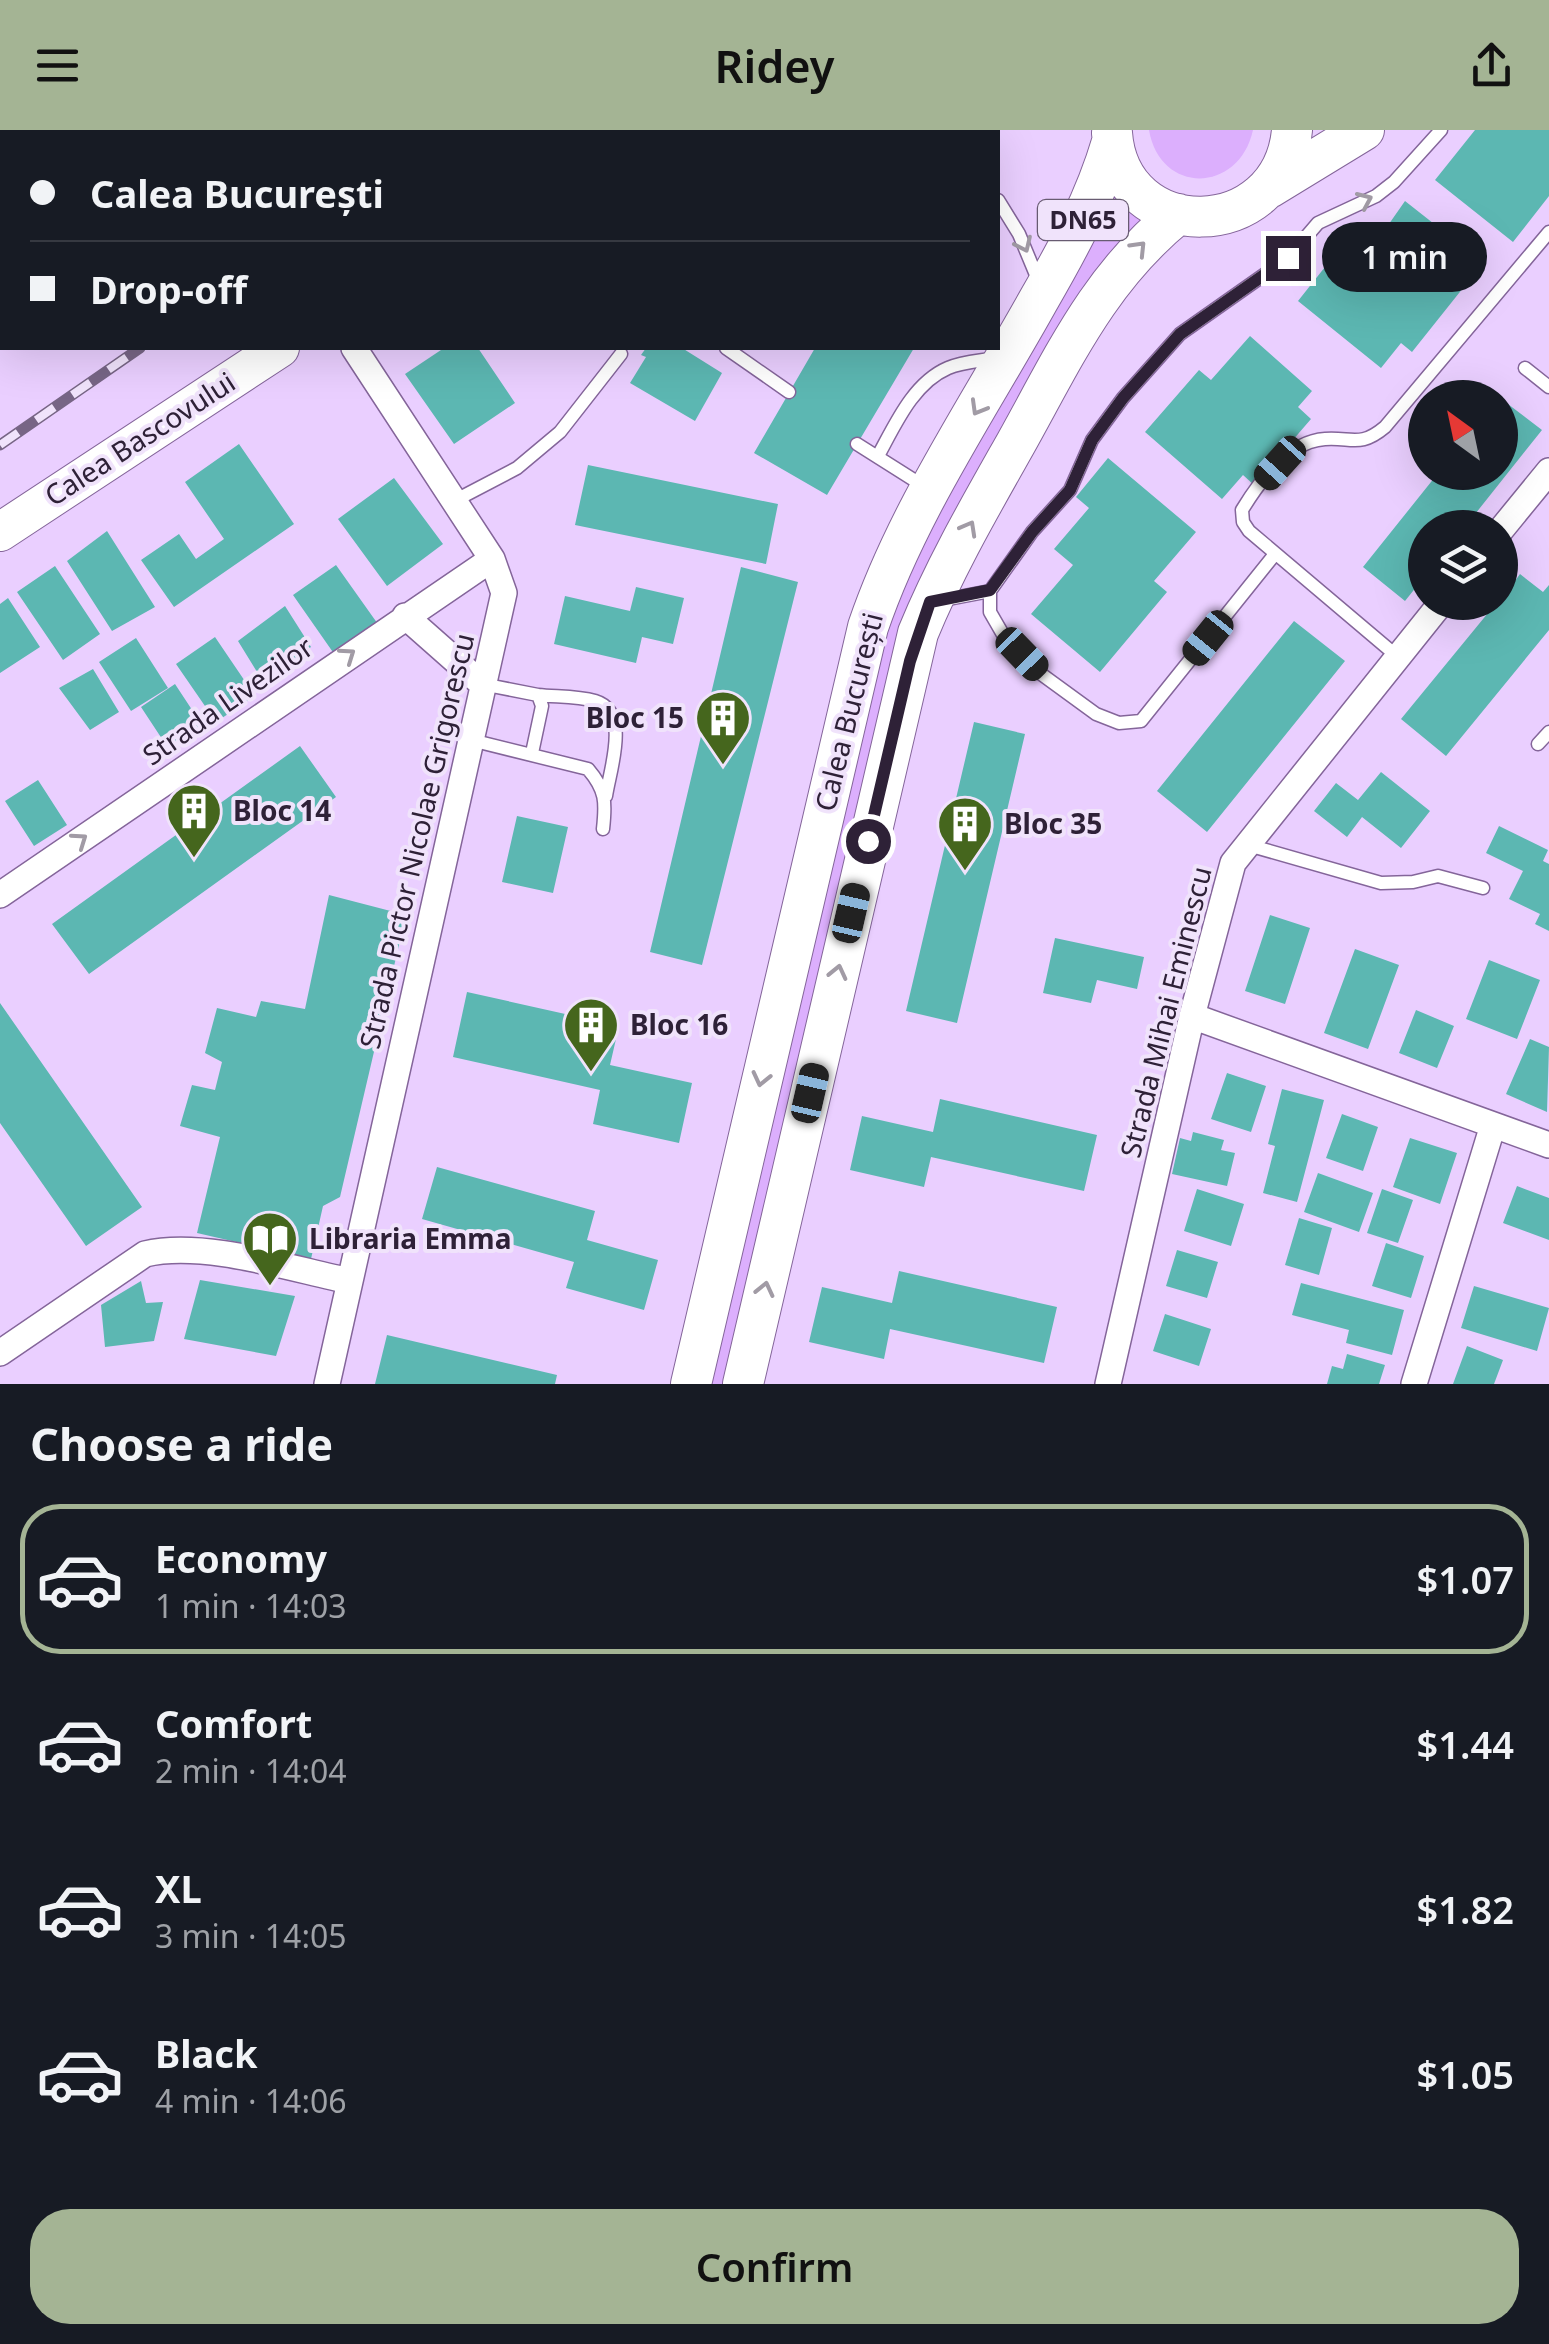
<!DOCTYPE html>
<meta charset="utf-8">
<style>
:root{--surface:#171b24;--page:#20242c;--text:#f1f3f6;--muted:#9ea1a6;--line:#363941;--accent:#a4b494}
body{margin:0;font-family:"Noto Sans",sans-serif;background:var(--page);color:var(--text);height:100vh;display:flex;flex-direction:column;font-size:38px;white-space:nowrap}
*{box-sizing:border-box;margin:0}
p{font-size:32px;color:var(--muted)}
.icon{flex:none;width:55px;height:55px;fill:none;stroke:currentColor;stroke-width:2;stroke-linecap:round;stroke-linejoin:round}
.map{position:relative;height:1254px;overflow:hidden}
.drawer{display:flex;flex-direction:column;background:var(--surface);flex:1}
.drawer>*{flex:none}
.guide{position:absolute;left:0px;top:0px;width:1000px;height:220px;box-shadow:0 10px 40px #0002;display:grid;align-content:center;height:220px;padding:0 30px;background:var(--surface)}
.needle{width:65px;rotate:327deg}
.controls{position:absolute;left:1408px;top:250px;display:grid;gap:20px}
.controls a{display:grid;place-items:center;width:110px;height:110px;border-radius:50%;background:var(--surface);box-shadow:0 10px 40px #0002;font-size:50px}
.end{position:absolute;width:45px;height:45px;margin:-22px;border:12px solid #2e2137;background:#fff;box-shadow:0 0 0 5px #fff}
.from{border-radius:50%}
.bubble{position:absolute;height:70px;border-radius:35px;background:var(--surface);box-shadow:0 10px 40px #0002;font-size:32px;font-weight:600;line-height:70px;text-align:center}
.car{position:absolute;width:30px;height:60px;margin:-30px -15px;border-radius:12px;box-shadow:0 0 8px 2px #0007;background:linear-gradient(#222 24%,#8ab4d8 0 40%,#222 0 76%,#8ab4d8 0 86%,#222 0)}
.guide b{display:flex;align-items:center;gap:35px;height:95px;font-size:38px}
.guide b+b{border-top:2px solid var(--line)}
.guide i{width:25px;height:25px;background:var(--text)}
ul{padding:0;list-style:none}
li{display:flex;align-items:center;gap:30px;height:150px;margin:0 20px 15px;padding:0 10px;border:5px solid transparent;border-radius:40px}
li div{flex:1}
li b{display:block;font-size:38px}
li em{font-style:normal;font-weight:600}
li.on{border-color:var(--accent)}
li>.icon{width:90px;height:90px;stroke-width:1.5}
h2{padding:0 30px;font-size:45px;line-height:120px}
.action{display:flex;gap:20px;margin-top:auto;padding:20px 30px}
.action a{flex:1;height:115px;border-radius:40px;background:var(--accent);color:#111;font-size:40px;font-weight:600;line-height:115px;text-align:center}
header{display:flex;justify-content:space-between;align-items:center;height:130px;padding:0 30px;background:var(--accent);color:#111;font-size:45px;font-weight:600}
.map>svg:first-child{display:block}
.green{fill:#dcaffd}
.building{fill:#5cb7b2}
.lines{fill:none;stroke-linecap:round;stroke-linejoin:round}
.lane-casing{stroke:#84659a;stroke-width:15}
.street-casing{stroke:#84659a;stroke-width:28}
.secondary-casing{stroke:#84659a;stroke-width:40}
.primary-casing{stroke:#84659a;stroke-width:42}
.lane{stroke:#fff;stroke-width:12}
.street{stroke:#fff;stroke-width:25}
.secondary{stroke:#fff;stroke-width:38}
.primary{stroke:#fff;stroke-width:40}
.rail-casing{stroke:#776585;stroke-width:11}
.rail{stroke:#f0e3fb;stroke-width:8;stroke-dasharray:22;stroke-linecap:butt}
.oneway{stroke:#a19ba5}
.route{stroke:#2e2137;stroke-width:12}
.labels{text-anchor:middle;stroke-width:8;stroke-linejoin:round;paint-order:stroke}
.shield{fill:#f0e3fb;stroke:#685b72;stroke-width:2.5}
.shield-label{font-size:25px;font-weight:bold;fill:#2e2137}
.street-label{font-size:28px;fill:#2e2137;stroke:#f0e3fb}
.poi-label{font-size:28px;font-weight:bold;fill:#2e2137;stroke:#f0e3fb;text-anchor:start}
</style>
<header><svg class="icon" aria-label="menu" viewBox="0 0 24 24"><path d="M4 6h16M4 12h16M4 18h16"/></svg>Ridey<svg class="icon" aria-label="share" viewBox="0 0 24 24"><path d="M12 15V3M7 8l5-5 5 5M5 13v7h14v-7"/></svg></header>
<div class="map">
<svg width="1549" height="1254" viewBox="0 0 1549 1254">
<rect width="100%" height="100%" fill="#eacfff"/>
<path class="green" d="M 1149,0 L 1253,0 C 1239,64 1160,65 1149,0 Z
M 1100,54 L 1152,73 L 942,448 L 744,1254 L 691,1254 L 868,497 Z"/>
<path class="building" d="M 1475,0 L 1549,0 L 1549,66 L 1513,112 L 1435,50 Z
M 1405,71 L 1471,123 L 1459,138 L 1471,148 L 1412,222 L 1401,213 L 1381,238 L 1298,171 L 1348,108 L 1368,124 Z
M 1250,206 L 1312,261 L 1298,277 L 1311,289 L 1254,355 L 1243,345 L 1222,369 L 1145,302 L 1199,240 L 1211,250 Z
M 444,218 L 478,218 L 515,273 L 454,314 L 405,244 Z
M 646,218 L 682,218 L 722,243 L 695,291 L 630,253 L 646,227 L 641,225 Z
M 815,218 L 914,218 L 827,365 L 754,323 Z
M 1500,268 L 1542,300 L 1464,398 L 1425,398 L 1425,446 L 1405,471 L 1363,437 L 1439,342 L 1500,342 Z
M 239,314 L 294,394 L 174,477 L 141,430 L 179,404 L 196,429 L 224,409 L 185,352 Z
M 1108,328 L 1196,402 L 1154,451 L 1167,462 L 1100,542 L 1031,484 L 1073,435 L 1054,419 L 1089,378 L 1076,367 Z
M 588,335 L 778,374 L 766,434 L 575,395 Z
M 394,348 L 443,414 L 387,456 L 338,389 Z
M 107,401 L 155,477 L 112,501 L 67,431 Z
M 336,435 L 380,497 L 337,528 L 293,465 Z
M 55,436 L 100,504 L 63,530 L 17,462 Z
M 741,437 L 798,452 L 702,835 L 650,822 Z
M 1520,444 L 1543,462 L 1549,455 L 1549,500 L 1446,626 L 1401,589 L 1497,472 L 1500,472 Z
M 636,457 L 684,468 L 673,514 L 642,507 L 636,533 L 554,514 L 565,466 L 630,481 Z
M 8,468 L 40,517 L 0,543 L 0,474 Z
M 285,476 L 311,517 L 262,550 L 238,511 Z
M 1294,491 L 1345,531 L 1207,702 L 1157,661 Z
M 215,507 L 255,566 L 216,592 L 176,534 Z
M 136,508 L 168,558 L 131,581 L 99,532 Z
M 93,539 L 119,582 L 90,600 L 59,558 Z
M 175,554 L 202,595 L 168,618 L 141,577 Z
M 974,592 L 1025,604 L 957,893 L 906,881 Z
M 300,616 L 336,667 L 89,844 L 52,794 Z
M 1381,642 L 1430,681 L 1401,718 L 1362,687 L 1347,707 L 1314,681 L 1336,653 L 1358,670 Z
M 38,650 L 67,695 L 34,716 L 5,671 Z
M 517,686 L 568,697 L 553,763 L 502,752 Z
M 1499,696 L 1548,720 L 1543,731 L 1549,734 L 1549,801 L 1535,794 L 1540,784 L 1509,769 L 1523,741 L 1486,723 Z
M 329,765 L 406,785 L 340,1067 L 323,1076 L 311,1129 L 197,1103 L 220,1007 L 180,996 L 192,955 L 215,960 L 222,932 L 205,923 L 217,878 L 256,887 L 261,871 L 305,879 Z
M 1270,785 L 1310,798 L 1285,874 L 1245,861 Z
M 1055,808 L 1144,827 L 1137,859 L 1097,850 L 1091,873 L 1043,863 Z
M 1355,819 L 1399,835 L 1368,919 L 1324,903 Z
M 1489,830 L 1540,850 L 1517,909 L 1466,889 Z
M 467,862 L 619,896 L 610,935 L 692,953 L 679,1013 L 593,994 L 600,960 L 453,927 Z
M 0,873 L 142,1077 L 86,1116 L 0,993 Z
M 1416,880 L 1454,896 L 1437,938 L 1399,923 Z
M 1530,909 L 1549,917 L 1547,982 L 1506,964 Z
M 1227,943 L 1266,956 L 1251,1002 L 1211,989 Z
M 1282,959 L 1324,970 L 1297,1072 L 1263,1063 L 1275,1016 L 1268,1014 Z
M 940,969 L 1097,1005 L 1084,1061 L 931,1027 L 924,1057 L 850,1040 L 862,986 L 933,1002 Z
M 1342,984 L 1378,997 L 1363,1041 L 1326,1028 Z
M 1193,1002 L 1224,1010 L 1221,1020 L 1235,1023 L 1227,1056 L 1172,1044 L 1180,1008 L 1191,1011 Z
M 1410,1008 L 1457,1023 L 1440,1074 L 1393,1057 Z
M 437,1037 L 595,1081 L 587,1110 L 658,1130 L 644,1180 L 566,1158 L 574,1132 L 422,1089 Z
M 1318,1043 L 1373,1063 L 1359,1102 L 1304,1082 Z
M 1517,1056 L 1549,1068 L 1549,1110 L 1503,1093 Z
M 1197,1059 L 1244,1074 L 1231,1116 L 1184,1101 Z
M 1382,1059 L 1413,1070 L 1398,1113 L 1367,1103 Z
M 1299,1088 L 1332,1098 L 1319,1145 L 1285,1135 Z
M 1386,1113 L 1424,1126 L 1411,1168 L 1372,1156 Z
M 1177,1120 L 1218,1132 L 1207,1168 L 1166,1156 Z
M 899,1141 L 1057,1177 L 1044,1233 L 890,1199 L 884,1229 L 809,1212 L 822,1157 L 892,1173 Z
M 200,1150 L 295,1166 L 276,1226 L 184,1209 Z
M 141,1151 L 146,1173 L 163,1172 L 154,1211 L 105,1217 L 101,1175 Z
M 1301,1153 L 1404,1180 L 1392,1225 L 1346,1213 L 1349,1200 L 1292,1185 Z
M 1474,1156 L 1549,1178 L 1537,1221 L 1461,1198 Z
M 1165,1184 L 1211,1199 L 1199,1236 L 1153,1221 Z
M 387,1205 L 557,1245 L 555,1254 L 375,1254 Z
M 1467,1216 L 1503,1230 L 1494,1254 L 1453,1254 Z
M 1347,1224 L 1385,1235 L 1379,1254 L 1327,1254 L 1332,1236 L 1343,1239 Z"/>
<g class="lines">
<g class="lane-casing">
<path id="lane" d="M 191,0 L 192,2
M 278,0 L 278,2
M 940,0 L 943,2
M 234,2 L 246,0
M 998,70 L 1019,104 L 1039,152
M 726,218 L 789,262
M 1525,238 L 1549,257
M 857,314 L 925,357
M 878,326 C 895,295 913,253 948,238 C 962,232 980,231 996,228
M 454,371 L 517,338 L 560,302 L 621,224
M 1275,424 L 1141,591 L 1119,593 L 1096,584 L 1037,541 L 1005,508 L 990,482 L 990,461 L 1032,402 L 1070,360 L 1092,310 L 1123,268 L 1180,204 L 1288,128 L 1318,93 L 1376,66 L 1394,52 L 1441,0
M 943,470 L 990,461
M 1398,527 L 1249,401 L 1243,392 L 1242,380 C 1259,352 1289,311 1325,309 C 1352,307 1360,318 1385,297 L 1549,102
M 482,554 L 538,565 L 542,576 L 532,623
M 538,565 C 556,567 577,566 595,571 C 631,582 610,639 606,666
M 471,610 L 588,639 C 606,660 606,672 603,699
M 1538,614 L 1549,602
M 1248,715 L 1381,753 L 1413,752 L 1438,746 L 1483,758"/>
</g>
<g class="street-casing">
<path id="street" d="M 1500,401 L 1549,341
M 405,486 L 482,554
M 0,765 L 492,429
M 1192,886 L 1549,1015
M 0,1223 L 145,1124 C 204,1110 291,1139 350,1151
M 327,1254 L 504,463 L 492,429 L 354,218
M 1108,1254 L 1192,886 L 1233,733 L 1442,472
M 1414,1254 L 1493,995"/>
</g>
<g class="secondary-casing">
<path id="secondary" d="M 776,2 L 788,0
M 0,402 L 280,218"/>
</g>
<g class="primary-casing">
<path id="primary" d="M 8,2 L 16,0
M 1112,3 C 1120,116 1282,114 1292,0
M 1269,58 L 1364,0
M 691,1254 L 868,497 C 907,382 979,277 1038,171 C 1068,119 1095,70 1112,12
M 743,1254 L 918,503 C 945,437 981,375 1016,313 C 1064,227 1099,148 1178,84"/>
</g>
<use href="#lane" class="lane"/>
<use href="#street" class="street"/>
<use href="#secondary" class="secondary"/>
<use href="#primary" class="primary"/>
<g class="rail-casing">
<path id="rail" d="M 499,2 L 504,0
M 0,315 L 140,218"/>
</g>
<use href="#rail" class="rail"/>
</g>
<defs><path id="oneway-chevron" d="M-2-3.5L2.5 0L-2 3.5" fill="none" stroke-width="1.6" stroke-linecap="round" stroke-linejoin="round" transform="scale(2.5)"/></defs>
<g class="oneway">
<use href="#oneway-chevron" transform="translate(1365 70) rotate(-24)"/>
<use href="#oneway-chevron" transform="translate(1024 115) rotate(65)"/>
<use href="#oneway-chevron" transform="translate(1139 118) rotate(-46)"/>
<use href="#oneway-chevron" transform="translate(978 278) rotate(120)"/>
<use href="#oneway-chevron" transform="translate(969 398) rotate(-61)"/>
<use href="#oneway-chevron" transform="translate(348 525) rotate(-35)"/>
<use href="#oneway-chevron" transform="translate(80 710) rotate(-35)"/>
<use href="#oneway-chevron" transform="translate(838 842) rotate(-77)"/>
<use href="#oneway-chevron" transform="translate(761 949) rotate(103)"/>
<use href="#oneway-chevron" transform="translate(765 1159) rotate(-77)"/>
</g>
<g class="lines">
<path class="route" d="M 868,711 L 910,531 L 930,472 L 990,460 L 1032,402 L 1070,360 L 1092,310 L 1123,268 L 1180,204 L 1288,128"/>
</g>
<defs>
<g id="building-pin" transform="scale(2.875)"><path d="M0 17L-7.5 6A9.5 9.5 0 1 1 7.5 6Z" fill="#45661d" stroke="#f0e3fb"/><path d="M-4-6H4V6H1V3H-1V6H-4ZM-2.5-4.3h1.7v1.8h-1.7ZM.8-4.3h1.7v1.8H.8ZM-2.5-1h1.7V.8h-1.7ZM.8-1h1.7V.8H.8Z" fill="#fff"/></g>
<g id="library-pin" transform="scale(2.875)"><path d="M0 17L-7.5 6A9.5 9.5 0 1 1 7.5 6Z" fill="#45661d" stroke="#f0e3fb"/><path d="M-6-4Q-3-5.5-.7-3.5V5Q-3 3-6 4ZM6-4Q3-5.5 .7-3.5V5Q3 3 6 4Z" fill="#fff"/></g>
</defs>
<g fill-rule="evenodd">
<use href="#building-pin" x="723" y="588"/>
<use href="#building-pin" x="194" y="681"/>
<use href="#building-pin" x="965" y="694"/>
<use href="#building-pin" x="591" y="895"/>
<use href="#library-pin" x="270" y="1109"/>
</g>
<g class="labels">
<rect class="shield" x="1038" y="70" width="90" height="40" rx="8"/>
<g class="shield-label">
<text x="1083" y="99">DN65</text>
</g>
<g class="street-label">
<text transform="translate(140 309) rotate(-33)" y="10">Calea Bascovului</text>
<text transform="translate(228 571) rotate(-35)" y="10">Strada Livezilor</text>
<text transform="translate(849 582) rotate(-76)" y="10">Calea București</text>
<text transform="translate(417 711) rotate(-77)" y="10">Strada Pictor Nicolae Grigorescu</text>
<text transform="translate(1166 882) rotate(-76)" y="10">Strada Mihai Eminescu</text>
</g>
<g class="poi-label">
<text x="684" y="598" text-anchor="end">Bloc 15</text>
<text x="233" y="691">Bloc 14</text>
<text x="1004" y="704">Bloc 35</text>
<text x="630" y="905">Bloc 16</text>
<text x="309" y="1119">Libraria Emma</text>
</g>
</g>
</svg>
<div class="controls">
<a><svg class="needle" viewBox="-14 -14 28 28"><path d="M0-13l5 13h-10z" fill="#e53935"/><path d="M0 13l5-13h-10z" fill="#9ea1a6"/></svg></a>
<a><svg class="icon" aria-label="layers" viewBox="0 0 24 24"><path d="M12 4l9 5-9 5-9-5zM3 14l9 5 9-5"/></svg></a>
</div>
<i class="end from" style="left:868px;top:711px"></i>
<i class="end" style="left:1288px;top:128px"></i>
<div class="bubble" style="left:1322px;top:92px;width:165px">1 min</div>
<i class="car" style="left:1280px;top:333px;rotate:222deg"></i>
<i class="car" style="left:1208px;top:508px;rotate:219deg"></i>
<i class="car" style="left:1022px;top:524px;rotate:136deg"></i>
<i class="car" style="left:851px;top:783px;rotate:13deg"></i>
<i class="car" style="left:810px;top:963px;rotate:13deg"></i>
<div class="guide">
<b><i class="from"></i>Calea București</b>
<b><i></i>Drop-off</b>
</div>
</div>
<section class="drawer">
<h2>Choose a ride</h2>
<ul>
<li class="on"><svg class="icon" aria-label="car" viewBox="0 0 24 24"><path d="M5 17H2v-5l4-1 3-4h7l3 4 3 1v5h-3M9 17h6M6 11h13"/><circle cx="7" cy="17" r="2"/><circle cx="17" cy="17" r="2"/></svg><div><b>Economy</b><p>1 min · 14:03</p></div><em>$1.07</em></li>
<li><svg class="icon" aria-label="car" viewBox="0 0 24 24"><path d="M5 17H2v-5l4-1 3-4h7l3 4 3 1v5h-3M9 17h6M6 11h13"/><circle cx="7" cy="17" r="2"/><circle cx="17" cy="17" r="2"/></svg><div><b>Comfort</b><p>2 min · 14:04</p></div><em>$1.44</em></li>
<li><svg class="icon" aria-label="car" viewBox="0 0 24 24"><path d="M5 17H2v-5l4-1 3-4h7l3 4 3 1v5h-3M9 17h6M6 11h13"/><circle cx="7" cy="17" r="2"/><circle cx="17" cy="17" r="2"/></svg><div><b>XL</b><p>3 min · 14:05</p></div><em>$1.82</em></li>
<li><svg class="icon" aria-label="car" viewBox="0 0 24 24"><path d="M5 17H2v-5l4-1 3-4h7l3 4 3 1v5h-3M9 17h6M6 11h13"/><circle cx="7" cy="17" r="2"/><circle cx="17" cy="17" r="2"/></svg><div><b>Black</b><p>4 min · 14:06</p></div><em>$1.05</em></li>
</ul>
<div class="action"><a>Confirm</a></div>
</section>
